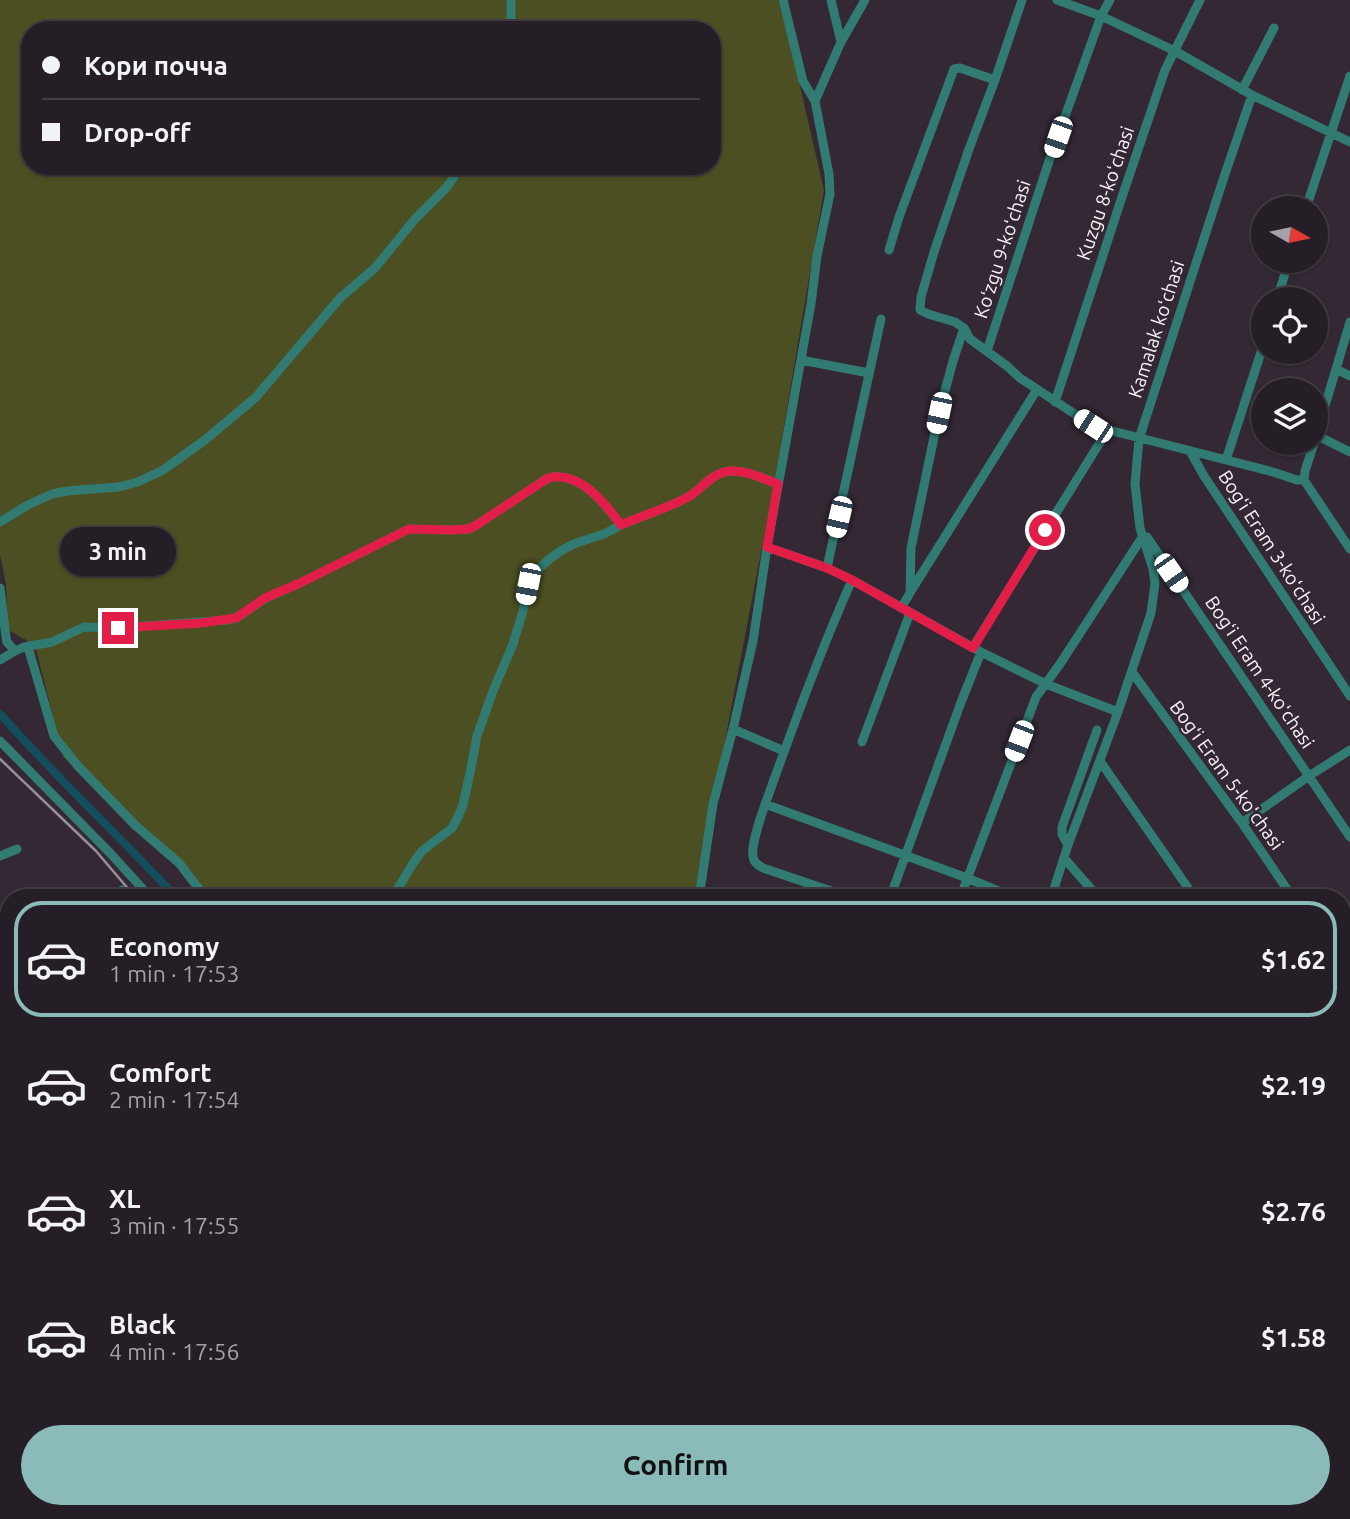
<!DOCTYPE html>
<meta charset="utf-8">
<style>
:root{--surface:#261e26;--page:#2e272e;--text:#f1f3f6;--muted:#a4a2a7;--line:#423c43;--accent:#8bbbb9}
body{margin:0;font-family:Ubuntu,sans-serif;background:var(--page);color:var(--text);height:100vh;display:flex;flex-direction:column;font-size:26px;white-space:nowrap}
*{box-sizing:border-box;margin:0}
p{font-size:23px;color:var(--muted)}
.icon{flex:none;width:38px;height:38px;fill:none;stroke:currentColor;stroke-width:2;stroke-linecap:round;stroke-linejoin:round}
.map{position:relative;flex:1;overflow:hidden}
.panel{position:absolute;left:0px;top:889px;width:1351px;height:630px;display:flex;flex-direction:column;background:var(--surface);border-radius:28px 28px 0 0;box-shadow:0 2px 5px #0004,0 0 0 2px var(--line)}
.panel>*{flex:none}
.hud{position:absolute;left:21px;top:21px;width:700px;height:154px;border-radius:28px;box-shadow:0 2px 5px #0004,0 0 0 2px var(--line);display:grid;align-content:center;height:154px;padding:0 21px;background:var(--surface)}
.needle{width:46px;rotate:99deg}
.tools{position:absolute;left:1251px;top:196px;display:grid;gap:14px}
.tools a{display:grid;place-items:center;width:77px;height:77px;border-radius:50%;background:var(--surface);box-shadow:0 2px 5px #0004,0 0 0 2px var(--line);font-size:35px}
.end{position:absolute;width:32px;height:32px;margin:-16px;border:9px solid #e11d48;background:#fff;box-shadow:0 0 0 4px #fff}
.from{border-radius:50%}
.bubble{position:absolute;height:49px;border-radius:24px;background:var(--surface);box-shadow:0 2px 5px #0004,0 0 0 2px var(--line);font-size:23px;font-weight:700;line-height:49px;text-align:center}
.car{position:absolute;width:21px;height:42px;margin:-21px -10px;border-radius:9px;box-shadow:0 0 5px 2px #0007;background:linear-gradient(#fff 24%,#345 0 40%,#fff 0 76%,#345 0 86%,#fff 0)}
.hud b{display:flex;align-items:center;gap:24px;height:66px;font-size:26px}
.hud b+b{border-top:2px solid var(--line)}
.hud i{width:18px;height:18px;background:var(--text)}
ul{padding:12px 0 0;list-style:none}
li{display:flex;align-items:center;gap:21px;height:116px;margin:0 14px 10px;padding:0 7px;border:4px solid transparent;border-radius:28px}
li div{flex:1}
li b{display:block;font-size:26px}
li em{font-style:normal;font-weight:700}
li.on{border-color:var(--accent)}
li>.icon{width:63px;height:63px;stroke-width:1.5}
.button{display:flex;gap:14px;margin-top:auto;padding:14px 21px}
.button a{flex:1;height:80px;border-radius:42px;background:var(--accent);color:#111;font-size:28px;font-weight:700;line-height:80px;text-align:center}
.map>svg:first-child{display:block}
.green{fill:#4c4f21;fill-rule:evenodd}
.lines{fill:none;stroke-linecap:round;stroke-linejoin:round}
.canal{stroke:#134e5d;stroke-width:8}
.minor{stroke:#317b73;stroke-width:9}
.rail{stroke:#978e97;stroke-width:2.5}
.route{stroke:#e11d48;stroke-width:9}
.labels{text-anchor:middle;stroke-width:5;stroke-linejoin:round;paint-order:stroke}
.street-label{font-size:19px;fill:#f9f2f9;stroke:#332833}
</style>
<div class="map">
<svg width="1350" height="1519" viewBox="0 0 1350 1519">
<rect width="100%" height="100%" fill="#332833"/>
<path class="green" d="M 0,0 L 778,0 L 791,47 L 824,190 L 775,479 L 703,856 L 699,898 L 207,898 L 191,871 L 63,757 L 35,645 L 8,630 L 6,584 L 0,555 ZM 30,30 L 712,30 L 712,166 L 30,166 Z"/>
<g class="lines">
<path class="canal" d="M 0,714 C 57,778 119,836 177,898
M 0,1466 L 9,1480
M 28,1510 L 33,1519
M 396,1510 L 400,1519"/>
<path class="minor" d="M 783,0 L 803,81 L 815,101
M 831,0 L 841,42
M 1022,0 L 995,80 L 969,149 L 934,252 L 921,297 L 920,310 L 928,314 L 955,322 L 964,328 L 970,339 L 1007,366 L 1020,378 L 1093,426 L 1273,472 L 1297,480 L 1304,480
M 1057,0 L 1101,16 L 1175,51 L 1252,95 L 1350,142
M 511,30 L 511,0
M 1242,90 L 1274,28
M 1306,208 L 1350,76
M 889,250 L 899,217 L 954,69 L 960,68 L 995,80
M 1277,299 L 1289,261
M 987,351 L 1049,161 L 1101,16 L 1110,0
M 801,360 L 869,373
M 1336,369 L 1350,376
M 1055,402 L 1121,200 L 1165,70 L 1200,0
M 1316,435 L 1350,452
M 1316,436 L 1350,322
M 1190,451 L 1204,476 L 1350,696
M 1226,460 L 1264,343
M 1304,480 L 1350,549
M 1304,480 L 1305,471 L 1314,443
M 0,522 L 28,505 L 52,494 L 67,491 L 119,487 L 138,482 L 163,470 L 205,440 L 256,397 L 340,298 L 375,268 L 415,219 L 447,187 L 461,166
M 621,525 C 642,515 676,506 693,494 C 704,485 715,472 730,471 C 746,470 764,479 778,484
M 1147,537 L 1350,837
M 767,547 L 827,568 L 852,580 L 981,652 L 1046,684 L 1118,712
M 827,568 L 881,319
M 852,580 C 822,647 797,716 772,785 C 767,800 750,842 753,857 C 754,863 758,865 763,868 L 852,898
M 0,588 L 6,637 L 7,642 L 15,651 L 24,647 L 52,642 L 84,627 L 118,628 L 227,620 L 236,618 L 266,598 L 300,583 L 409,529 L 452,530 L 468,529 L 475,526 L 548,478 C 579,470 604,503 621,525 L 604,534 L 576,543 L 562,550 L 548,560 L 536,572 L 528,584 L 523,611 L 513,644 L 493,691 L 477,736 L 470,773 L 463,805 L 458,817 L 452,828 L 422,851 L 414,862 L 392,898
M 911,591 L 1036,391
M 901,608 L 910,593 L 911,548 L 939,413 L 953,361 L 964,328
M 28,647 L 54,736 L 77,765 L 135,825 L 179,863 L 206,898
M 973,647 L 1107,431
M 0,660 L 15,651
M 1132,672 L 1242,823 L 1293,898
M 733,729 L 784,751
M 0,741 L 111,854 L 151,898
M 862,742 L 910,613
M 1100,761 L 1195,898
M 765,804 L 967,878 L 1015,898
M 1242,823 L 1309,776 L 1350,750
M 1068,845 L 1062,834 L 1062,827 L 1097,730
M 0,856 L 17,849
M 1064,858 L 1099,898
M 122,890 L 128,898
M 699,898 L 713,804 L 733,729 L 753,641 L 767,547 L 811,304 L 817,256 L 830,194 L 829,174 L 815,101 L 841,42 L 865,0
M 890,898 L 960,705 L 981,652
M 960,898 L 1036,697 L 1060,664 L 1143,536
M 1051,898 L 1068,845 L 1118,712 L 1151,613 L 1155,583 L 1153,569 L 1140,528 L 1135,484 L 1139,439 L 1223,180 L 1252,95
M 1342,969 L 1350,982
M 0,988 L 9,986
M 1346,989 L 1350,1000
M 1342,1081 L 1350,1081
M 0,1092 L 9,1114
M 1342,1254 L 1350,1252
M 0,1306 L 5,1325
M 9,1324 L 5,1325 C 8,1337 6,1349 9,1360
M 1342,1361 L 1350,1388
M 1342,1406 L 1350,1404
M 8,1449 L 9,1449
M 1342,1491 L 1350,1489
M 0,1493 L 9,1506
M 12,1510 L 17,1519
M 127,1510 L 130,1519
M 450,1510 L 455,1519
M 790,1510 L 801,1519
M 951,1510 L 954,1519
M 1011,1510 L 1015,1519
M 1074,1510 L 1076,1519
M 1130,1510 L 1132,1519
M 1218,1510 L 1221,1519
M 1300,1510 L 1302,1519
M 812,1519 L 818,1510
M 885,1519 L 907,1510"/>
<path class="rail" d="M 0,759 L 96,851 L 136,898
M 431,1510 L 436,1519"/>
</g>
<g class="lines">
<path class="route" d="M 118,628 L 201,623 L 236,618 L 265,598 L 300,583 L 409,529 L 452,530 L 468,529 L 475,526 L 548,478 C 579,470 604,502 621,525 C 642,515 676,506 693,494 C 704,485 715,472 730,471 C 746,470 764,479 778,484 L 767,547 L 827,568 L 852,580 L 973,648 L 1045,530"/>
</g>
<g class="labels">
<g class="street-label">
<text transform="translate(1105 193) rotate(-71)" y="7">Kuzgu 8-koʻchasi</text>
<text transform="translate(1002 249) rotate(-72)" y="7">Koʻzgu 9-koʻchasi</text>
<text transform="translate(1156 329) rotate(-72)" y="7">Kamalak koʻchasi</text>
<text transform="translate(1272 547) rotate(57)" y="7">Bogʻi Eram 3-koʻchasi</text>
<text transform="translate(1260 672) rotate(56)" y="7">Bogʻi Eram 4-koʻchasi</text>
<text transform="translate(1227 775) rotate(54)" y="7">Bogʻi Eram 5-koʻchasi</text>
</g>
</g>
</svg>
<div class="tools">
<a><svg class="needle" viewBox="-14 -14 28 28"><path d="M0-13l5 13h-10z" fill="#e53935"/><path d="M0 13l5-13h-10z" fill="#a4a2a7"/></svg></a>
<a><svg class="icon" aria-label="locate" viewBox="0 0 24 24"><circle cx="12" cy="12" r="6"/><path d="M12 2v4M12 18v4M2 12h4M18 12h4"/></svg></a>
<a><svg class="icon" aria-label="layers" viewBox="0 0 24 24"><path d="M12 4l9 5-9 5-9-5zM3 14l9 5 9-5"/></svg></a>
</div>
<i class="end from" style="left:1045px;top:530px"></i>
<i class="end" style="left:118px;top:628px"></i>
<div class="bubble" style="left:60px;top:527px;width:116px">3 min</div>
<i class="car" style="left:1058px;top:137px;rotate:199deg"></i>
<i class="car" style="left:939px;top:413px;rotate:192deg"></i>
<i class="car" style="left:1093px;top:426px;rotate:303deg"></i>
<i class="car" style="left:839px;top:517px;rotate:193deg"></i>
<i class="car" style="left:1171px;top:573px;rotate:145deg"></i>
<i class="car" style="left:528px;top:584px;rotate:191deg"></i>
<i class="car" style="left:1019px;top:741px;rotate:201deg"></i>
<div class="hud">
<b><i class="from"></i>Кори почча</b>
<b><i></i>Drop-off</b>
</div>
<section class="panel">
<ul>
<li class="on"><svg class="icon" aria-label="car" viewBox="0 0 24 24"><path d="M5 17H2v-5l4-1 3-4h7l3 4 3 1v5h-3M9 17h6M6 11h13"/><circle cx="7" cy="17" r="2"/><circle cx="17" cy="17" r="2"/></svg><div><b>Economy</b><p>1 min · 17:53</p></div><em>$1.62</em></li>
<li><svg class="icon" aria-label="car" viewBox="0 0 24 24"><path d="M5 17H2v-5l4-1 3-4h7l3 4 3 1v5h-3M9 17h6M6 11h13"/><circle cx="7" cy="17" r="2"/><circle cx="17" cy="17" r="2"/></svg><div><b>Comfort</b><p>2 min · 17:54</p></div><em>$2.19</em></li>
<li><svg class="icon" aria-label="car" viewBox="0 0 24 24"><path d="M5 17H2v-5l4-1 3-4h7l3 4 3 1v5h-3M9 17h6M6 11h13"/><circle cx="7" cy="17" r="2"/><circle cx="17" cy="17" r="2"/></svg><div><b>XL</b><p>3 min · 17:55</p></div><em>$2.76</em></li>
<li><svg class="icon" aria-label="car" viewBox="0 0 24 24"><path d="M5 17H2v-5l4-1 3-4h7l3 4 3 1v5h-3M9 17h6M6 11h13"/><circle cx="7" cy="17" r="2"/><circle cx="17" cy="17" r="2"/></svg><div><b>Black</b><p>4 min · 17:56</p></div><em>$1.58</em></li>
</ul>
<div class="button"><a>Confirm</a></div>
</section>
</div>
